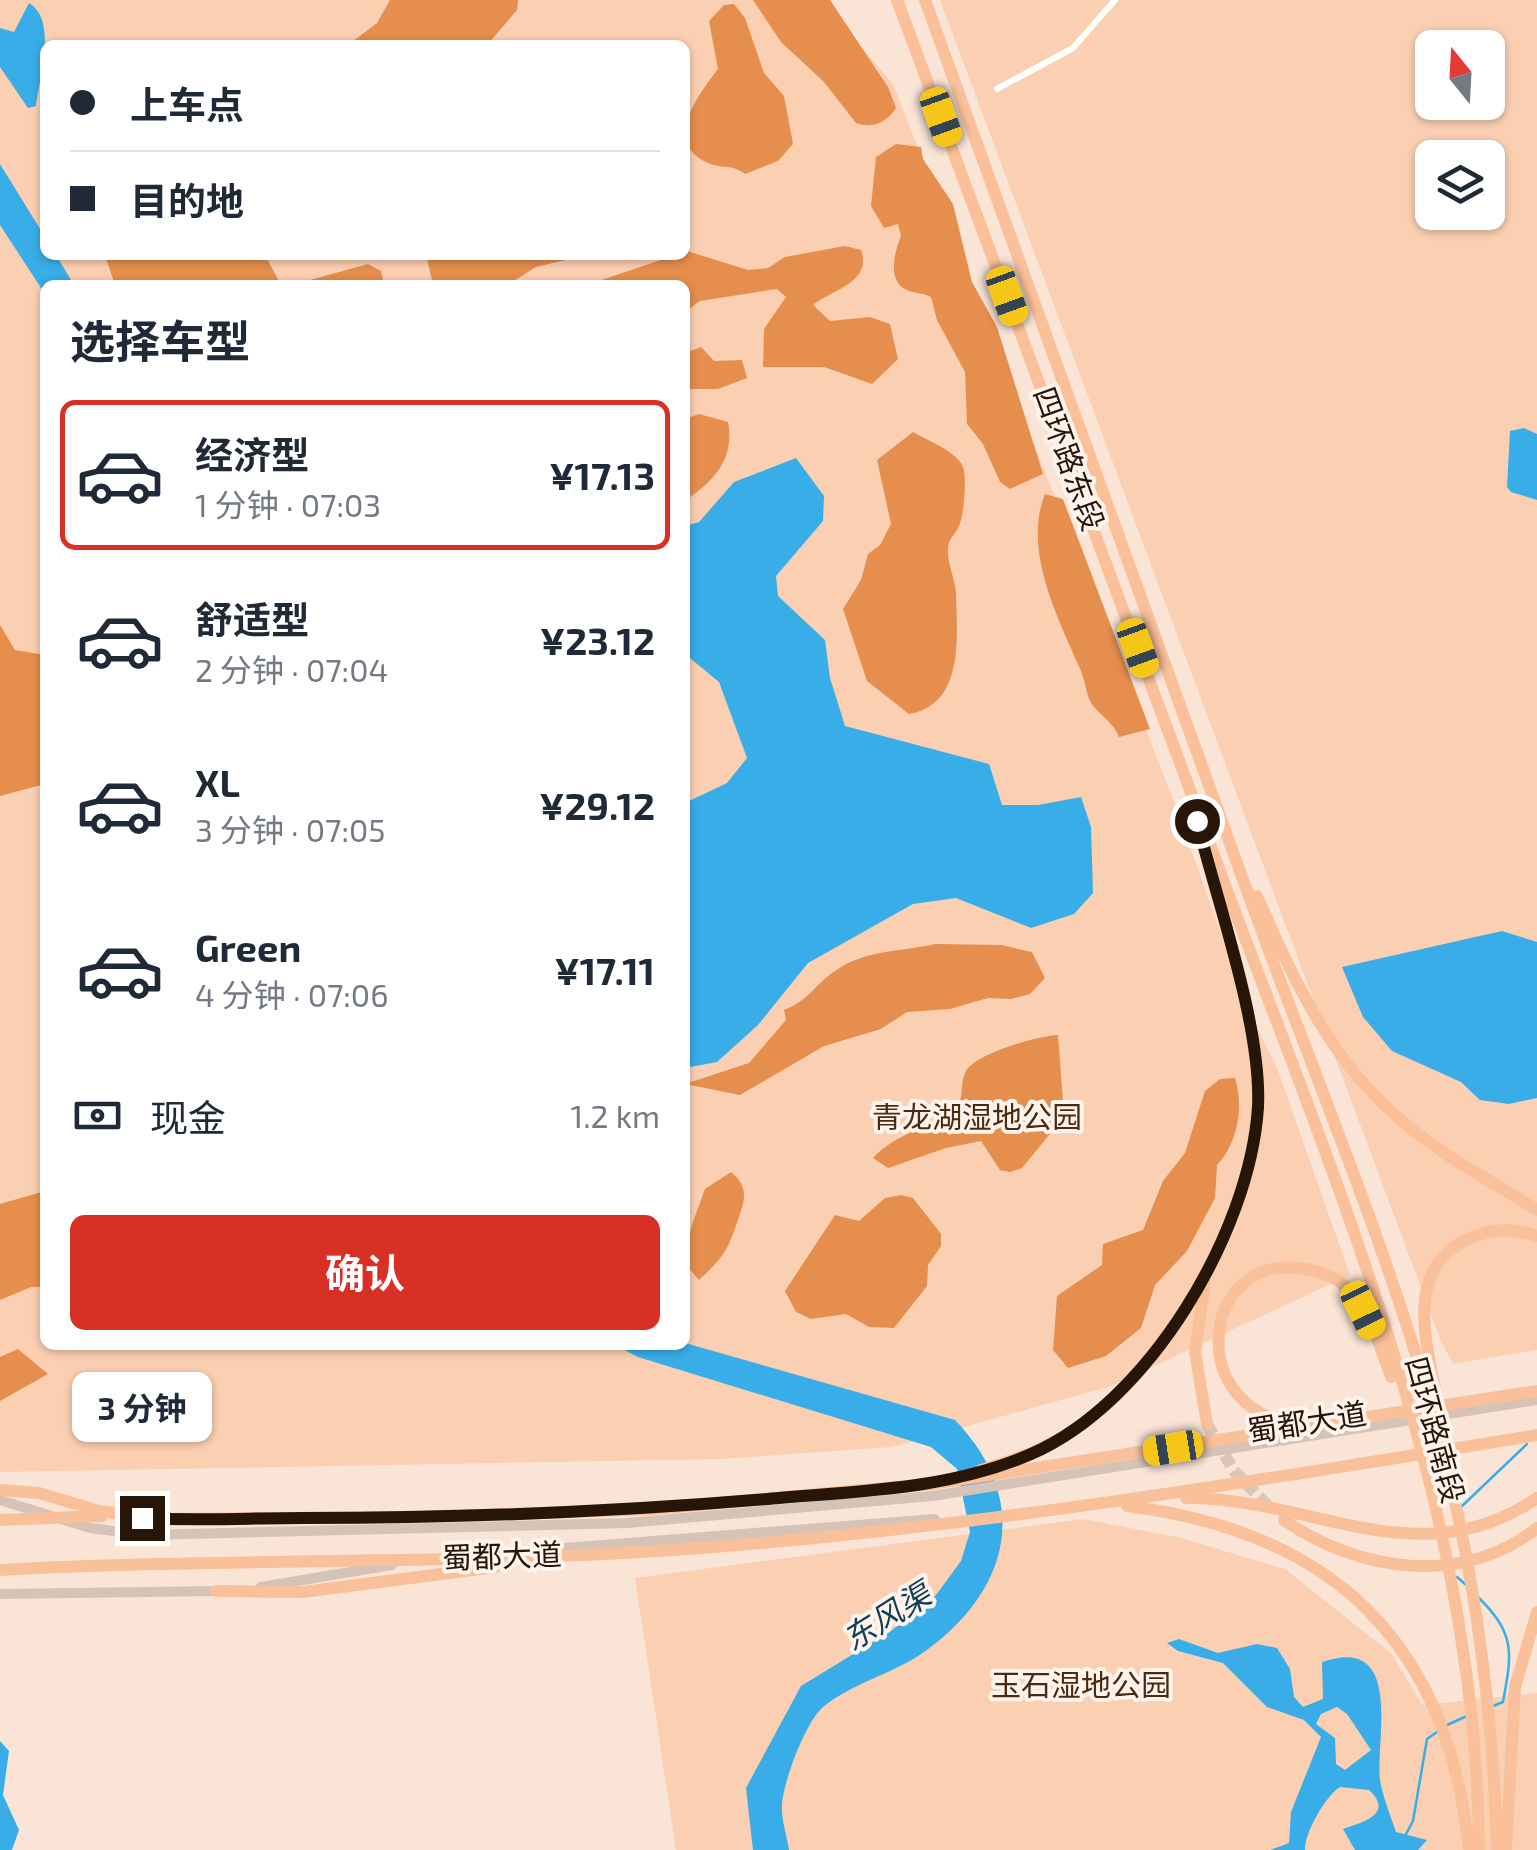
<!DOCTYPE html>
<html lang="zh">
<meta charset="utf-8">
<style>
:root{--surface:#fff;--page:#f2f2f3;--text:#1f2937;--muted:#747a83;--line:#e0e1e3;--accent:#d93025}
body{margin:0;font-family:"Exo 2","Noto Sans SC",sans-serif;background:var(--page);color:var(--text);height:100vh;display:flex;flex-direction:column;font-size:38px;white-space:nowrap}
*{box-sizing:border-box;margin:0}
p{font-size:32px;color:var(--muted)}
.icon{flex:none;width:55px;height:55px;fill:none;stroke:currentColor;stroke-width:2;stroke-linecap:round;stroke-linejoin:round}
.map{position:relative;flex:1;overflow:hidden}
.panel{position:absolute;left:40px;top:280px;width:650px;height:1070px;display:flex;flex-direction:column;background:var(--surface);border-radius:15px;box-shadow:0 2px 8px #0004}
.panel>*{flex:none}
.hud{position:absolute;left:40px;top:40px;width:650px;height:220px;border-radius:15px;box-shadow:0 2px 8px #0004;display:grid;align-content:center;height:220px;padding:0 30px;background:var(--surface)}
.needle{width:65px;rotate:342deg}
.fabs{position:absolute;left:1415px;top:30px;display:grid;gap:20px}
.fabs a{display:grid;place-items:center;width:90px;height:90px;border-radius:15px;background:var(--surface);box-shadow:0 2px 8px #0004;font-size:50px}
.end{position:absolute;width:45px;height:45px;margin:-22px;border:12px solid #271507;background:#fff;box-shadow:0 0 0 5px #fff}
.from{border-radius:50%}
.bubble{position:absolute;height:70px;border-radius:15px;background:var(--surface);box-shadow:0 2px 8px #0004;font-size:32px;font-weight:700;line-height:70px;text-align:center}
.car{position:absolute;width:30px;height:60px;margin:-30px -15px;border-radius:12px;box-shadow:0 0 8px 2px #0007;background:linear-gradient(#f5c518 24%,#345 0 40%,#f5c518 0 76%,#345 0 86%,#f5c518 0)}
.hud b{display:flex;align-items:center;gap:35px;height:95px;font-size:38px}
.hud b+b{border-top:2px solid var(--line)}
.hud i{width:25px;height:25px;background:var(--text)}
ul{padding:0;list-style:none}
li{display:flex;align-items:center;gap:30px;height:150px;margin:0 20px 15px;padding:0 10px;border:5px solid transparent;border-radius:15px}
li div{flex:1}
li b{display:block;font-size:38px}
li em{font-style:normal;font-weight:700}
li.on{border-color:var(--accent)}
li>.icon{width:90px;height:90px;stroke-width:1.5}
h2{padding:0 30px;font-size:45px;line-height:120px}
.pay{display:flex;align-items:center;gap:25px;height:110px;padding:0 30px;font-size:38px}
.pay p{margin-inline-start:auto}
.primary-button{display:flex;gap:20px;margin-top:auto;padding:20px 30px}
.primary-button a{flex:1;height:115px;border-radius:15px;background:var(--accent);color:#fff;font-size:40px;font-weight:700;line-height:115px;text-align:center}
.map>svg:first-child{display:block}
.green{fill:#fbcfb1;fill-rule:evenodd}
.forest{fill:#e58e4d}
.water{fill:#38ade8;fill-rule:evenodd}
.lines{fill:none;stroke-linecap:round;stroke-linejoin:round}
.stream{stroke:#38ade8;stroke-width:2.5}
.highway-tunnel{stroke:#dac5b7;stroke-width:12;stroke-dasharray:12 6;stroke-linecap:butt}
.street{stroke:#fff;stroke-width:6}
.secondary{stroke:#d5c3b7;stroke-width:10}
.highway{stroke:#fac099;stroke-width:12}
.route{stroke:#271507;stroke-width:12}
.labels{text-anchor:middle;stroke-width:8;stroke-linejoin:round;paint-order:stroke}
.street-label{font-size:30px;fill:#271507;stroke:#fff4ed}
.park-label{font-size:30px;fill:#4d2a0f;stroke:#fff4ed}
.water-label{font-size:32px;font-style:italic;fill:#103f58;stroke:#fff4ed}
</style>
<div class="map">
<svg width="1537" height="1850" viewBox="0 0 1537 1850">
<rect width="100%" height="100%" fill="#fae4d6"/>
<path class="green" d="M 0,0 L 820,0 L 893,84 L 1175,804 L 1247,1008 L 1276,1065 L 1350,1275 L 1111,1386 L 892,1447 L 721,1459 L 0,1472 ZM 45,45 L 685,45 L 685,255 L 45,255 ZM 45,285 L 685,285 L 685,1345 L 45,1345 Z
M 940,0 L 1537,0 L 1537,1350 L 1453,1364 L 1441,1341 ZM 1432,48 L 1488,48 L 1488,102 L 1432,102 ZM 1432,158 L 1488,158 L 1488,212 L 1432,212 Z
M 1084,1519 L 1181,1538 L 1285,1569 L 1392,1654 L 1422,1705 L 1537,1693 L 1537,1850 L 676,1850 L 635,1578 Z"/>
<path class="forest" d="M 390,0 L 518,0 L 517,10 L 487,45 L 348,45 L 377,23 Z
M 753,0 L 830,0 L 888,87 L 896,108 C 887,122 873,129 856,123 L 824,82 L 781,42 Z
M 734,4 L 745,18 L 764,73 L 784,96 L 793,144 L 778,161 L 745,174 C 733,164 722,169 708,163 C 662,143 698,95 718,69 L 709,21 L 724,5 Z
M 896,144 L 921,147 L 923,159 L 953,204 L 972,282 L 997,327 L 1043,474 L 1010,489 L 1000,482 L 983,444 L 967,424 L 965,372 L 937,320 L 931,297 C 922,292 915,294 907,290 C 886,281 895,251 901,236 L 898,224 L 884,228 L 871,206 L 876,157 Z
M 845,246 L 861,250 C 873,282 832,290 813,305 L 830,321 L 870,317 L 890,324 L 898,359 L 872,384 L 824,367 L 763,367 L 764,329 L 786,297 L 777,289 L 700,301 L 685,312 L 685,285 L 587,285 L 687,251 L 748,270 L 768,268 L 785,257 Z
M 105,255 L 265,255 L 281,285 L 115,285 Z
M 426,255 L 587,255 L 536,267 L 507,285 L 429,285 L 432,280 Z
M 368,264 L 381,271 L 384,285 L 292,285 Z
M 701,347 L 714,361 L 742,360 L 747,378 L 718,389 L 687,389 L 685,353 Z
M 699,414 L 728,422 C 735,459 714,481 685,501 L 685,419 Z
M 913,432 C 926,440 957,451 963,467 C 967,479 964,517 958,528 C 954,536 949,538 948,548 C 947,563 955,578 956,593 C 957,635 965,705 909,714 L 867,681 L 843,609 L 861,580 L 868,554 L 880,545 L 891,524 L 877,460 Z
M 1045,494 L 1063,499 L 1150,729 L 1119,737 C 1113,721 1098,715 1090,701 C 1086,692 1085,681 1081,671 C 1059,620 1022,551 1045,494 Z
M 0,625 L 15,650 L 45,655 L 45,784 L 0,796 Z
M 935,944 L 1001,945 L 1032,952 L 1045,978 L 1030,994 L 1011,999 L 988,998 L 950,1009 L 907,1012 L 881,1029 L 824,1046 L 740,1095 L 685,1084 L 749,1063 L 786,1020 L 784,1010 C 811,999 814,985 835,971 C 866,949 901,952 935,944 Z
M 1058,1035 L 1063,1102 L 1059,1123 L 1022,1168 L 1010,1172 L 1000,1170 L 981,1141 L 946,1148 L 888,1168 L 873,1158 C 897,1133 924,1130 952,1111 C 967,1100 958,1086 966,1071 C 976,1053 1038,1036 1058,1035 Z
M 1235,1078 C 1244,1106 1238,1143 1217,1165 L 1215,1198 L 1187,1251 L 1155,1285 L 1141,1328 L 1106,1356 L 1068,1368 L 1053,1350 L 1057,1296 L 1102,1265 L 1103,1244 L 1143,1230 L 1163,1181 L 1185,1153 L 1205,1091 L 1220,1079 Z
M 731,1172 C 747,1185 746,1197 740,1214 C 728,1249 727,1254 699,1280 L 685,1264 C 685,1239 696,1214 705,1189 Z
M 45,1191 L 45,1287 L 31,1287 L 0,1300 L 0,1204 Z
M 901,1195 L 913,1198 L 941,1234 L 941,1246 L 928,1265 L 927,1286 L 894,1328 L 869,1327 L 846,1314 L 811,1319 L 796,1312 L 785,1291 L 835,1215 L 859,1221 L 885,1198 Z
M 18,1349 L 48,1374 L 0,1401 L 0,1357 Z"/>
<path class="water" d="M 29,3 C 58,20 39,79 36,106 L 28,108 L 0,67 L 0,28 L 14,32 Z
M 0,164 L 45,237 L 45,255 L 56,255 L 74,285 L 45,285 L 45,294 L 0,225 Z
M 1524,428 L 1537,434 L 1537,500 L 1511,492 L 1507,487 L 1510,431 Z
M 796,458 L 824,496 L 823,521 L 776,576 L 778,596 L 825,640 L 830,678 L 845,726 L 989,764 L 1002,805 L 1038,805 L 1081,797 L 1091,827 L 1093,893 L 1074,914 L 1031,928 L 956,898 L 913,904 L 808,963 L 758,1025 L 717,1062 L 685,1068 L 685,803 L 727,783 L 747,758 L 719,682 L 685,654 L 685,526 L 699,522 L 734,482 Z
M 1502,931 L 1537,942 L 1537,1098 L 1509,1104 L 1480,1100 L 1461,1082 L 1392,1051 L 1363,1017 L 1342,967 Z
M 685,1343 L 955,1420 C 1032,1500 1011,1590 924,1652 C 893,1674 852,1683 823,1707 C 806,1721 783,1782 782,1805 C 781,1819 787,1836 789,1850 L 753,1850 L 746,1788 L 801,1686 L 891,1631 L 936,1595 L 961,1561 L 970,1532 L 957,1469 L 931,1447 L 638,1357 L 615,1345 Z
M 1179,1639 L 1218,1653 L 1257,1644 L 1277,1648 L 1290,1669 L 1294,1697 L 1303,1707 L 1323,1699 L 1322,1662 C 1405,1633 1375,1742 1380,1780 C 1383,1797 1390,1815 1396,1832 L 1427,1840 L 1418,1850 L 1355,1850 L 1343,1829 C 1359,1823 1396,1815 1369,1790 L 1340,1787 C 1326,1795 1304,1834 1305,1850 L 1270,1850 L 1289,1843 L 1291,1812 L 1321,1737 L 1304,1720 L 1267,1707 L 1223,1663 L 1178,1651 L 1167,1643 ZM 1337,1707 L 1347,1714 L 1371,1750 L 1345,1770 L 1336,1764 L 1335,1738 L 1316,1724 L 1321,1714 Z
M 0,1741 L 9,1751 L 3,1795 L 19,1830 L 12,1850 L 0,1850 Z"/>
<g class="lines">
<path class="stream" d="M 1461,1507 L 1527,1444
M 1457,1577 L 1465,1584
M 1478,1597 C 1516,1634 1512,1653 1503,1702 L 1493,1706
M 1447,1725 L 1467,1716
M 1405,1836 L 1413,1821 L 1427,1739 L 1437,1732"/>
<path class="highway-tunnel" d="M 1207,1424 L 1234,1471 L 1271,1509"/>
<path class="street" d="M 997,89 L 1073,48 L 1115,0"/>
<path class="secondary" d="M 0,1500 L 90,1528 L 145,1535 L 627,1523 L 932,1496 L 1537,1400
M 513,1552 L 935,1519
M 261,1587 L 392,1565
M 0,1594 L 219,1591"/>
<path class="highway" d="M 897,0 C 1007,297 1117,593 1227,890 C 1342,1198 1478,1516 1479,1850
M 925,0 C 1035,303 1143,607 1254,910 C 1315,1078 1386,1243 1434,1416 C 1473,1559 1493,1703 1497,1850
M 1257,896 C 1294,982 1333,1066 1408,1126 C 1447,1158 1494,1183 1537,1210
M 1205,1281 L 1195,1352 L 1207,1424
M 1439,1410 C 1430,1353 1399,1271 1468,1239 C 1491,1228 1514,1228 1537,1236
M 1298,1424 C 1185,1412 1199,1257 1299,1268 C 1317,1270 1334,1275 1347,1288 C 1370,1312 1380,1347 1391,1377
M 981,1470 C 1021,1459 1058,1444 1091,1418 C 1174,1353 1257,1207 1258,1101 C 1258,1016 1224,929 1204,847
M 0,1490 L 39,1493 L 99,1511 L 163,1519 L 421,1517 L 652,1509 L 931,1484 L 1537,1391
M 1186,1498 C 1310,1497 1419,1579 1537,1498
M 1127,1506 C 1332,1532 1448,1641 1469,1850
M 0,1520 L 102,1516
M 1284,1520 C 1359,1572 1461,1587 1537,1528
M 0,1570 C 238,1557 476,1566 714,1547 C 991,1525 1263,1480 1537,1435
M 216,1591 L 303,1592 L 495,1567
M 1506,1850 L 1515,1687 L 1537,1612"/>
</g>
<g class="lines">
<path class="route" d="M 142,1518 C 196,1521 250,1518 304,1518 C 459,1518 613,1512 768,1499 C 856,1491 949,1490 1031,1454 C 1149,1403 1250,1232 1258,1107 C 1262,1027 1217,901 1197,821"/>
</g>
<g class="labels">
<g class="street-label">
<text transform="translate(1068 459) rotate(70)" y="10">四环路东段</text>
<text transform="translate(1307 1423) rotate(-9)" y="10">蜀都大道</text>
<text transform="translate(1434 1430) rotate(75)" y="10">四环路南段</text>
<text transform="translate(502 1557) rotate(-2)" y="10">蜀都大道</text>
</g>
<g class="park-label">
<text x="977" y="1128">青龙湖湿地公园</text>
<text x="1081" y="1696">玉石湿地公园</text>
</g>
<g class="water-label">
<text transform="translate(887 1617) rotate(-32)" y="11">东风渠</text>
</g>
</g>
</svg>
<div class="fabs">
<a><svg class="needle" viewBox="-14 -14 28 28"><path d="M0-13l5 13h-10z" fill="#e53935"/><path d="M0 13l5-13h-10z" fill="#747a83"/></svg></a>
<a><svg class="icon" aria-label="layers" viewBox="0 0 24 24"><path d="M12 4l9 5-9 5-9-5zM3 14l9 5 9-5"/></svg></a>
</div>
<i class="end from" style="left:1197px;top:821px"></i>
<i class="end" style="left:142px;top:1518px"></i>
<div class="bubble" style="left:72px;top:1372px;width:140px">3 分钟</div>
<i class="car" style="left:941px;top:117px;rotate:160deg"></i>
<i class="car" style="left:1007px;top:296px;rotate:160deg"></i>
<i class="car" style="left:1138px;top:648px;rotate:160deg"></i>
<i class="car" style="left:1363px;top:1310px;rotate:154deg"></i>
<i class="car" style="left:1173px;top:1448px;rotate:261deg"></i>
<div class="hud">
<b><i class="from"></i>上车点</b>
<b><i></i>目的地</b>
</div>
<section class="panel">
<h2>选择车型</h2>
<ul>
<li class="on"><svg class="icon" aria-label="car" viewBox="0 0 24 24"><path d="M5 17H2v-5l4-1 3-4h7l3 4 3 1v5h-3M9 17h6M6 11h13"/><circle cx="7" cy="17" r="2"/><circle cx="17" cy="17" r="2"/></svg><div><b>经济型</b><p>1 分钟 · 07:03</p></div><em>¥17.13</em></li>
<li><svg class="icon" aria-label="car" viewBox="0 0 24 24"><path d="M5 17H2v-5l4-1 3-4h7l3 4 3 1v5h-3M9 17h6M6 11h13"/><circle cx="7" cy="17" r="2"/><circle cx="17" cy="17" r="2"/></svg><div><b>舒适型</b><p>2 分钟 · 07:04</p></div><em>¥23.12</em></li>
<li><svg class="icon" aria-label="car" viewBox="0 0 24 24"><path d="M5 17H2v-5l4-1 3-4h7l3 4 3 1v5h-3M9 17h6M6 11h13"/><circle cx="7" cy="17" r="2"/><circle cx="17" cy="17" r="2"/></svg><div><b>XL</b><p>3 分钟 · 07:05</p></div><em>¥29.12</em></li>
<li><svg class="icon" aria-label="car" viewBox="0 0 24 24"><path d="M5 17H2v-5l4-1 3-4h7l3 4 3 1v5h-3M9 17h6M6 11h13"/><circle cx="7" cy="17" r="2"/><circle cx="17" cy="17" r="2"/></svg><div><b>Green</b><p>4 分钟 · 07:06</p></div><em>¥17.11</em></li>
</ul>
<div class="pay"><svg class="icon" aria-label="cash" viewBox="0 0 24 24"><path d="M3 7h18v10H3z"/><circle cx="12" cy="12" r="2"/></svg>现金<p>1.2 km</p></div>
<div class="primary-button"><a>确认</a></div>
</section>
</div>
